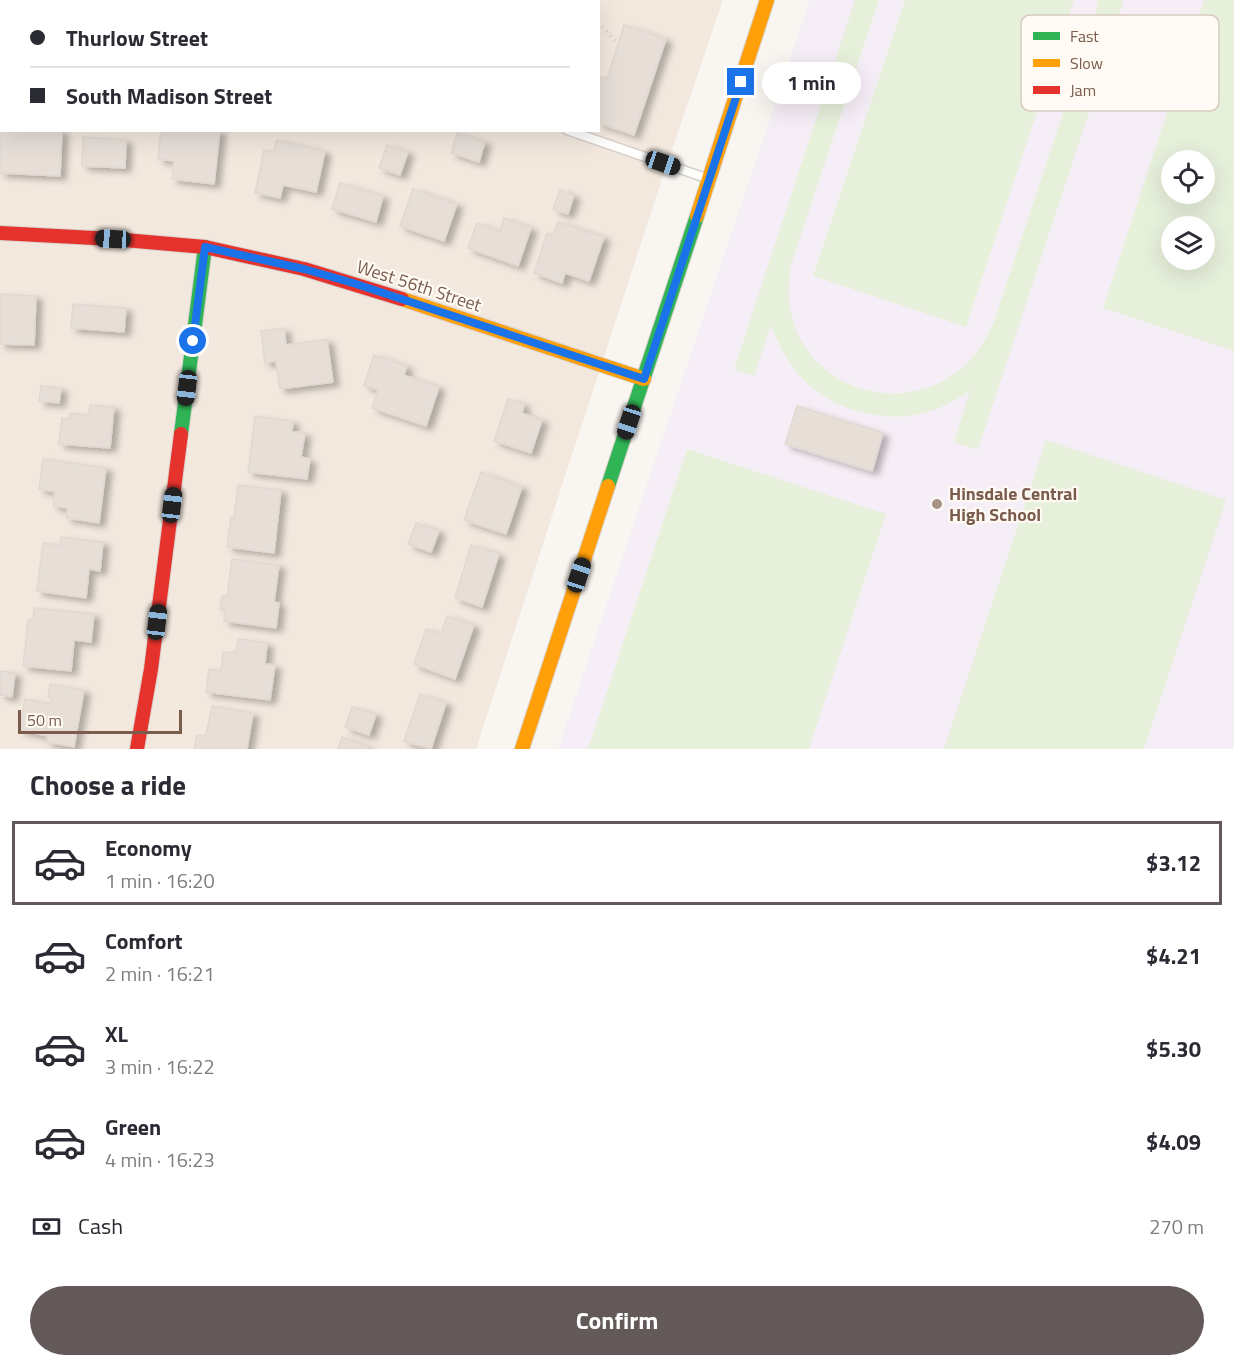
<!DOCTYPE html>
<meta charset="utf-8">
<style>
:root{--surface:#fff;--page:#f2f2f3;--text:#2b2b33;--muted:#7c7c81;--line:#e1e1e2;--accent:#625958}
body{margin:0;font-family:"Titillium Web",sans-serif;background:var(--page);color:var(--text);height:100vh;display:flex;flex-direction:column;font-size:22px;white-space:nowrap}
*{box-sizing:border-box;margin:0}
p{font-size:20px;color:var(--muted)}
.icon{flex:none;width:33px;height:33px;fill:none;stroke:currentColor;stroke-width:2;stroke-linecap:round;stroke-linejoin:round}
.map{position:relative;height:749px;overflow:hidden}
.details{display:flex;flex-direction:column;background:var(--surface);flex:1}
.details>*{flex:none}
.guide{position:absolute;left:0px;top:0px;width:600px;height:132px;box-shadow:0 6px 24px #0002;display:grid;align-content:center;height:132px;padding:0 30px;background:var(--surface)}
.buttons{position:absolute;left:1161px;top:150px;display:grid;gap:12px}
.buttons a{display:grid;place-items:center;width:54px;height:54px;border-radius:50%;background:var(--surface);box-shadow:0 6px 24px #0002;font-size:30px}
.scale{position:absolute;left:18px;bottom:15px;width:164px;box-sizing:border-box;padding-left:6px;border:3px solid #7a5c4d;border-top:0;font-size:16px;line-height:21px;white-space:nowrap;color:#7a5c4d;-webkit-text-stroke:4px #fffaf3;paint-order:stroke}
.end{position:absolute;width:27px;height:27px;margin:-14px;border:8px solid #1a73e8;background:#fff;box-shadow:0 0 0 3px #fff}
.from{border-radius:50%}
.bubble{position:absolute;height:42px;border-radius:21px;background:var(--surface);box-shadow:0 6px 24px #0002;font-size:20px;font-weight:700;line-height:42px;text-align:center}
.car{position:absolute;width:18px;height:36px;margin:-18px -9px;border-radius:8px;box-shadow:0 0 4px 2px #0007;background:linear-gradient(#222 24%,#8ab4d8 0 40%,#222 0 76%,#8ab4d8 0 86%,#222 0)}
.guide b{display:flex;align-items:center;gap:21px;height:57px;font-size:22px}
.guide b+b{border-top:2px solid var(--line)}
.guide i{width:15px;height:15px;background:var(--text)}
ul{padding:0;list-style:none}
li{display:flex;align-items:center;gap:18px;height:84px;margin:0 12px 9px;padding:0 18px;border:3px solid transparent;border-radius:0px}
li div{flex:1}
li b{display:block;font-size:22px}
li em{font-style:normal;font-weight:700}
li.active{border-color:var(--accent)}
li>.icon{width:54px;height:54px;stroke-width:1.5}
h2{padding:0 30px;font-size:27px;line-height:72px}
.pay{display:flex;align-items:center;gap:15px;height:66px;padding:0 30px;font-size:22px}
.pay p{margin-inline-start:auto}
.primary-button{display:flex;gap:12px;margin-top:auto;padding:12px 30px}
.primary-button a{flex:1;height:69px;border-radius:36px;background:var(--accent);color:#fff;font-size:24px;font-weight:700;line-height:69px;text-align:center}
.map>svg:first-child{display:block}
.residential{fill:#f2e8de;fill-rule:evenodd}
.education{fill:#f6eef6;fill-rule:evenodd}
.green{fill:#e7f0db;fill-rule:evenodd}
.building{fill:#e6ded7;stroke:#e2d8d2;stroke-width:1.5;filter:url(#shadow)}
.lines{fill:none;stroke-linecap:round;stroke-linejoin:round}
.lane-casing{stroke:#d7d1cb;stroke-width:11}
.street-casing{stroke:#d7d1cb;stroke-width:20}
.fast-casing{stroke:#d9d2cb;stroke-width:16}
.slow-casing{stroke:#d9d2cb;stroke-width:16}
.jam-casing{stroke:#d9d2cb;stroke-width:16}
.path{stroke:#dcd5d0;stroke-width:4;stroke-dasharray:1.5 4.5;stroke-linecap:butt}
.lane{stroke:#fefefd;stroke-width:8}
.street{stroke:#fefefd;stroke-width:16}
.fast{stroke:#30b455;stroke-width:14}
.slow{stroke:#ff9f0a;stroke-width:14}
.jam{stroke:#e5322d;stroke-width:14}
.route{stroke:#1a73e8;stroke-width:8}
.poi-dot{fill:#a69286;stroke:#fffaf3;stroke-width:2}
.labels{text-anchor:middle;stroke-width:4.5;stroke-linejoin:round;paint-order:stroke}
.street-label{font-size:18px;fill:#7a5c4d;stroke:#fffaf3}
.poi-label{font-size:18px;font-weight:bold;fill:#7a5c4d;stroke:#fffaf3;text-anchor:start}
.key{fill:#fffaf3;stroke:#d7cbc1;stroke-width:1.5}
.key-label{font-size:16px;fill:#7a5c4d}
</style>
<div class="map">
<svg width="1234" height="749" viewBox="0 0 1234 749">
<defs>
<filter id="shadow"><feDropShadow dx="6" dy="4" stdDeviation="3" flood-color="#0004"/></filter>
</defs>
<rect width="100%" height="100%" fill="#f9f5f0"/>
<path class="residential" d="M 0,0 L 723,0 L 659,188 L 476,749 L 0,749 ZM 2,2 L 598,2 L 598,130 L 2,130 Z"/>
<path class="education" d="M 810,0 L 1234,0 L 1234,749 L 558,749 ZM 1172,160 L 1204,160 L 1204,194 L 1172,194 ZM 1172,226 L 1204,226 L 1204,260 L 1172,260 Z"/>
<path class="green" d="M 855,0 L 879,0 L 791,265 C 766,395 940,446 993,324 L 1094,20 L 1098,0 L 1123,0 L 1117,27 L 978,450 L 954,442 L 970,391 C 954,401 938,410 920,414 C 903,418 886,417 869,414 C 818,403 789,374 771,325 L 754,376 L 734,369 Z
M 905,0 L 1074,0 L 966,327 L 813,276 Z
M 1204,0 L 1234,0 L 1234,351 L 1103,308 ZM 1204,160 L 1204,194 L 1172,194 L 1172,160 ZM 1204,226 L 1204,260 L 1172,260 L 1172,226 Z
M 1046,440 L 1226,500 L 1144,749 L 944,749 Z
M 687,449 L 886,514 L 809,749 L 588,749 Z"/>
<path class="building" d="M 246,0 L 355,0 L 360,2 L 245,2 Z
M 360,0 L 403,0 L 360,2 Z
M 446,0 L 472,0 L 445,2 Z
M 624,25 L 666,39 L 634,135 L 598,123 L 598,76 L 607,79 Z
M 1,129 L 62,130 L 60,176 L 0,173 Z
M 161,130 L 220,130 L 214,184 L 172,179 L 174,161 L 158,159 Z
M 457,133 L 485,142 L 479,162 L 451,153 Z
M 83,137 L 126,140 L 125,168 L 82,166 Z
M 277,140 L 325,151 L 316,192 L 283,185 L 280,198 L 255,193 L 264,150 L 274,152 Z
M 387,145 L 408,152 L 400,175 L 379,168 Z
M 340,183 L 383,196 L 376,222 L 332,209 Z
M 413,189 L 457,204 L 444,241 L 400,226 Z
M 560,190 L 574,195 L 568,214 L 553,209 Z
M 504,218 L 531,228 L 518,266 L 468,248 L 477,223 L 500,231 Z
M 558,222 L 604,237 L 589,281 L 565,273 L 562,283 L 534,273 L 547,233 L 553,235 Z
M 0,294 L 36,296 L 34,345 L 0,344 Z
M 73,304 L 126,308 L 124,332 L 71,328 Z
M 284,328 L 286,345 L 327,339 L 333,382 L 280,389 L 276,361 L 265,363 L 261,331 Z
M 374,355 L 407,366 L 404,375 L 439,387 L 426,426 L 372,408 L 378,390 L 364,385 Z
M 41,386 L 61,388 L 59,403 L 39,401 Z
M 508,399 L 524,404 L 522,413 L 542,420 L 531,453 L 494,441 Z
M 90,405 L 114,407 L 110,448 L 59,444 L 62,418 L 69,419 L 70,413 L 89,415 Z
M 797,406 L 883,433 L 872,471 L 785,444 Z
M 255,416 L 293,421 L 292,432 L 305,433 L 301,457 L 310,459 L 307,479 L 248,472 Z
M 43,459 L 106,468 L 99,523 L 66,518 L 68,508 L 53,506 L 55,492 L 39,489 Z
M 481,472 L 522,487 L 506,534 L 464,520 Z
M 238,485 L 281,490 L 274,553 L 227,547 L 231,517 L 234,518 Z
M 416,523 L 439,531 L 431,552 L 408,544 Z
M 61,537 L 103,542 L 100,571 L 89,569 L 86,598 L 37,591 L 43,543 L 60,545 Z
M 471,545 L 499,554 L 482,607 L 455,598 Z
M 232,559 L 279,565 L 274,602 L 279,603 L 276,628 L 224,621 L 225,609 L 220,609 L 222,596 L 227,597 Z
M 34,608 L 94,614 L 91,642 L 74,640 L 71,671 L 23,666 L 28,621 L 33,618 Z
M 447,616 L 474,625 L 455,679 L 414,664 L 426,629 L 441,634 Z
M 238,639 L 267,643 L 265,664 L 275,665 L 270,700 L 206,692 L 209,669 L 221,671 L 223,652 L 236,653 Z
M 0,671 L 15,673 L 12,697 L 0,695 Z
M 50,684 L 84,690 L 74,747 L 46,742 L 48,736 L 19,730 L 25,699 L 51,704 L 52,698 L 48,697 Z
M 420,694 L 446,703 L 431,749 L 404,741 Z
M 212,706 L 253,713 L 247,749 L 194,749 L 197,735 L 206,736 Z
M 352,707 L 376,714 L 369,735 L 345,727 Z
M 342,737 L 368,747 L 367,749 L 338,749 Z"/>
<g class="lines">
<g class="lane-casing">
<path id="lane" d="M 490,2 L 490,0
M 567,130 L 706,178"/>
</g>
<g class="street-casing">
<path id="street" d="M 432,2 L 432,0"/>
</g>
<g class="fast-casing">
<path id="fast" d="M 181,434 L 205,247
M 608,486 L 697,216"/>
</g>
<g class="slow-casing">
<path id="slow" d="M 697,216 L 767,0
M 402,299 L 644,379
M 522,749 L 608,486"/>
</g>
<g class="jam-casing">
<path id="jam" d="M 0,233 L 113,239 L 205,247 L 304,269 L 402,299
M 137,749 L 151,669 L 181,434"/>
</g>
<path class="path" d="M 579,0 L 580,2
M 564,2 L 565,0
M 598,22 L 618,44"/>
<use href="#lane" class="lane"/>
<use href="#street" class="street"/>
<use href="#fast" class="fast"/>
<use href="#slow" class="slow"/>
<use href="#jam" class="jam"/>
</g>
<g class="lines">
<path class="route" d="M 193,341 L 205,247 L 304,269 L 353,283 L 644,379 L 741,82"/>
</g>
<circle class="poi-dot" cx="937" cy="504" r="6"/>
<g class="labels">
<g class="street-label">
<text transform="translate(419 286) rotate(18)" y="6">West 56th Street</text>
</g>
<g class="poi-label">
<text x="949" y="500">Hinsdale Central<tspan x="949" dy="21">High School</tspan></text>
</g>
</g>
<rect x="1021" y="15" width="198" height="96" rx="9" class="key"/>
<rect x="1033" y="32" width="27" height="8" fill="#30b455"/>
<rect x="1033" y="59" width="27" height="8" fill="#ff9f0a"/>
<rect x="1033" y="86" width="27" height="8" fill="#e5322d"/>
<g class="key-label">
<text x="1070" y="42">Fast</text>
<text x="1070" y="69">Slow</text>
<text x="1070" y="96">Jam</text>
</g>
</svg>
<div class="buttons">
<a><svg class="icon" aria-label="locate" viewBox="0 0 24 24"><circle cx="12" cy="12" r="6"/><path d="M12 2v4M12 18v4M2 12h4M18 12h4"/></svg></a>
<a><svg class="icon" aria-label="layers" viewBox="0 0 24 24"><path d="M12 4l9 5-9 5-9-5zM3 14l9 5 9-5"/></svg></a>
</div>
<div class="scale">50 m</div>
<i class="end from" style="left:193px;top:341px"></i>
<i class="end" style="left:741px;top:82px"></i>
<div class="bubble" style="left:762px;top:62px;width:99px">1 min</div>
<i class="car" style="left:663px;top:163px;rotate:109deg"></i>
<i class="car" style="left:113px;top:239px;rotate:273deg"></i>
<i class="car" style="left:187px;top:388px;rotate:187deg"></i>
<i class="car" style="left:629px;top:422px;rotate:198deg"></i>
<i class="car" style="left:172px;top:505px;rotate:7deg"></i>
<i class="car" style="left:579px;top:575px;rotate:18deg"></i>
<i class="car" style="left:157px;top:622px;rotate:7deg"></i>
<div class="guide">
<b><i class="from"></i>Thurlow Street</b>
<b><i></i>South Madison Street</b>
</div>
</div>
<section class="details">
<h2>Choose a ride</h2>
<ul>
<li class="active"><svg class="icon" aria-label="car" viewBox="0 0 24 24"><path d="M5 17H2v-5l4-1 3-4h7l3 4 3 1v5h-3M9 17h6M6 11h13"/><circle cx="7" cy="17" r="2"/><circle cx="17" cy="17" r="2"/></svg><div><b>Economy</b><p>1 min · 16:20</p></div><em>$3.12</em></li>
<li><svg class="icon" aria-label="car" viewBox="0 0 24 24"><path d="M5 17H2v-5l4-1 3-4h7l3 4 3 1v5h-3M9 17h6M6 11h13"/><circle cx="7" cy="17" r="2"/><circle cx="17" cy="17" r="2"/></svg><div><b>Comfort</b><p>2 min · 16:21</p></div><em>$4.21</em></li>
<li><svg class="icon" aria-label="car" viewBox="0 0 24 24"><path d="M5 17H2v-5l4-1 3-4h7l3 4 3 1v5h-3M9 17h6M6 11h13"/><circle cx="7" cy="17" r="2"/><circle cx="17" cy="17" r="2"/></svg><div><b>XL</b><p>3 min · 16:22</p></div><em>$5.30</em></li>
<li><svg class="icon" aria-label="car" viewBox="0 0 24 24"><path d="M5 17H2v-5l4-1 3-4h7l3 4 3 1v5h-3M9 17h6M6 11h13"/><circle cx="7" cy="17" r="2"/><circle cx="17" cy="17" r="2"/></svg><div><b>Green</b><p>4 min · 16:23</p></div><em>$4.09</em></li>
</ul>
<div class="pay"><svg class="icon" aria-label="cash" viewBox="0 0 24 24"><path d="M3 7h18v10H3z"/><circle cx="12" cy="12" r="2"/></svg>Cash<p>270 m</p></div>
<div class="primary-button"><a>Confirm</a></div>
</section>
